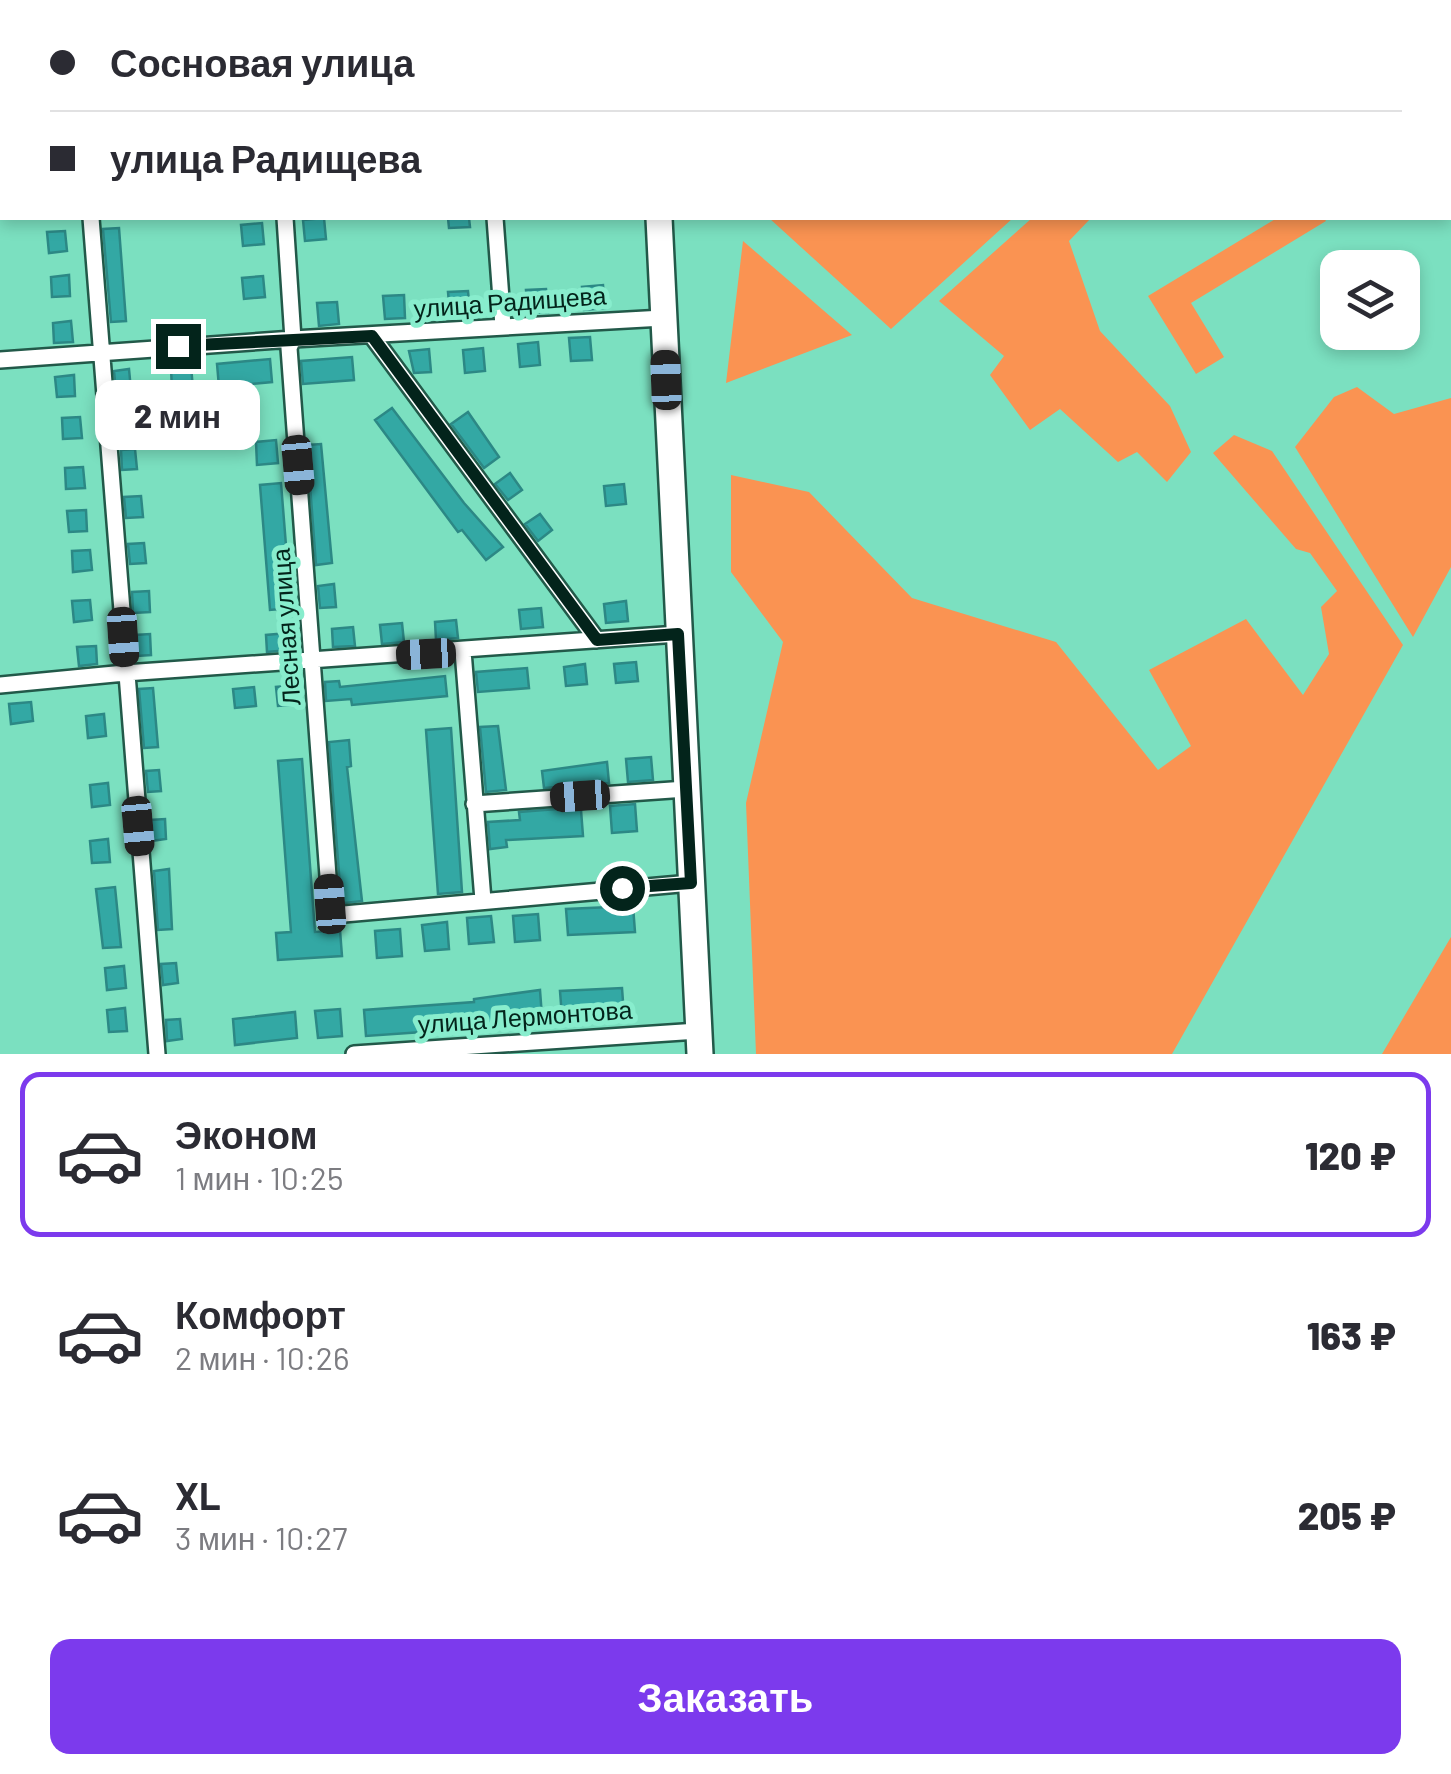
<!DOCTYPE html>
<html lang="ru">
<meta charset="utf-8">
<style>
:root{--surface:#fff;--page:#f2f2f3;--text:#2b2b33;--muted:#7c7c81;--line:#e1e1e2;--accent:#7c3aed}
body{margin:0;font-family:Barlow,sans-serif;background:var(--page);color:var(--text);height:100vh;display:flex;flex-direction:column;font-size:38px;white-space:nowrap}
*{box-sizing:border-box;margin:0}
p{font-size:32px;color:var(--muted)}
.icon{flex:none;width:55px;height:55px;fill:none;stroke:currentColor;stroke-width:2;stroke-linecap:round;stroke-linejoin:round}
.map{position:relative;height:1054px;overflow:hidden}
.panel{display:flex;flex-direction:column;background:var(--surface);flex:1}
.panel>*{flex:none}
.guide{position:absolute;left:0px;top:0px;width:1452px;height:220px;box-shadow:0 5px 15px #0003;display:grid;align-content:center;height:220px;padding:0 50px;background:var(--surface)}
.controls{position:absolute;left:1320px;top:250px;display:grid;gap:20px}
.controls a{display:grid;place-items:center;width:100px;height:100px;border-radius:20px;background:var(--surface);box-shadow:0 5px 15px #0003;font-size:50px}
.end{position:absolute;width:45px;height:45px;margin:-22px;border:12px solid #03241b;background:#fff;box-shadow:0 0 0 5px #fff}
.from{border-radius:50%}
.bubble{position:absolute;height:70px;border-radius:20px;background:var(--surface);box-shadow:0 5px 15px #0003;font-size:32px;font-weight:800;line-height:70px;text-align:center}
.car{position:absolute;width:30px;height:60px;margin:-30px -15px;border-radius:12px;box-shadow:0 0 8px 2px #0007;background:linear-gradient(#222 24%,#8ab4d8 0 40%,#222 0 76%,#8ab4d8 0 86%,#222 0)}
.guide b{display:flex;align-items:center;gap:35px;height:95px;font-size:38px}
.guide b+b{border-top:2px solid var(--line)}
.guide i{width:25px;height:25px;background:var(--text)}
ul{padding:18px 0 0;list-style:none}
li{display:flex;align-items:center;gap:30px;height:165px;margin:0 20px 15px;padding:0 30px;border:5px solid transparent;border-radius:20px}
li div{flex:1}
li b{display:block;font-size:38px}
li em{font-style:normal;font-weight:800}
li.active{border-color:var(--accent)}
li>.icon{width:90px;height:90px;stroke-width:1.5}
.button{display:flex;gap:20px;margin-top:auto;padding:20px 50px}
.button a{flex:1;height:115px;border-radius:20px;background:var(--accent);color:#fff;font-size:40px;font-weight:800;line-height:115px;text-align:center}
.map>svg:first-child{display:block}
.green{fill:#fa9352}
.building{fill:#33a8a4;stroke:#2c8885;stroke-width:2.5}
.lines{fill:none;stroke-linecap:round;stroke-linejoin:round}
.minor-casing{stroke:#225949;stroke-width:20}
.trunk-casing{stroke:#225949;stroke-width:30}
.minor{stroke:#fff;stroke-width:15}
.trunk{stroke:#fff;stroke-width:25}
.route{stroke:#03241b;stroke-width:12}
.labels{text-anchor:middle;stroke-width:10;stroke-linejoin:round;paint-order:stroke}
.street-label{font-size:25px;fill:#03241b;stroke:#88edcd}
</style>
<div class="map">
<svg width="1451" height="1054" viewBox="0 0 1451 1054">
<rect width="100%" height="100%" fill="#7be0c0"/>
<path class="green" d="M 723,0 L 1249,0 L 723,2 Z
M 769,218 L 1013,218 L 891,329 Z
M 1032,218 L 1091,218 L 1069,241 L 1100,331 L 1170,406 L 1191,452 L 1167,482 L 1137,452 L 1118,462 L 1060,409 L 1030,430 L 990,375 L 1004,356 L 939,301 Z
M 1277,218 L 1324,218 L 1326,221 L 1191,303 L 1224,357 L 1196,374 L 1148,296 Z
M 743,241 L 852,335 L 726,383 Z
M 1357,387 L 1394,414 L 1451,398 L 1451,567 L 1413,637 L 1295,447 L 1334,397 Z
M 1234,435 L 1272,451 L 1403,645 L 1172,1054 L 756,1054 L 746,803 L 783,642 L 731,572 L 731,475 L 809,492 L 912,598 L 1056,642 L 1158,770 L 1191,746 L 1149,670 L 1246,619 L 1303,695 L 1329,654 L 1321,607 L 1337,591 L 1310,553 L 1296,549 L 1213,453 Z
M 1451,937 L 1451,1054 L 1382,1054 Z"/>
<path class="building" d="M 324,218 L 326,239 L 305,241 L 303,220 Z
M 448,218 L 469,218 L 470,227 L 449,228 Z
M 262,223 L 264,244 L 243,246 L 241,225 Z
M 119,228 L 126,321 L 111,322 L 103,229 Z
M 65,231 L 67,251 L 49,253 L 47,232 Z
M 69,275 L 70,296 L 52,297 L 51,277 Z
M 263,276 L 265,297 L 244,299 L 242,278 Z
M 603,285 L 605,308 L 584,310 L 582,287 Z
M 546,289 L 548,312 L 528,313 L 526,290 Z
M 468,291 L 470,313 L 450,315 L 448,292 Z
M 404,295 L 405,318 L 385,319 L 383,296 Z
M 337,302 L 339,324 L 319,326 L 317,303 Z
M 71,321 L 73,342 L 54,343 L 53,323 Z
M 590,337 L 592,360 L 571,361 L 569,338 Z
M 538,342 L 540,365 L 520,367 L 518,344 Z
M 483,348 L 485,371 L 465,373 L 463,350 Z
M 429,349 L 431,372 L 414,373 L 409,351 Z
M 352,357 L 354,380 L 303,384 L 301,361 Z
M 270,359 L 272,382 L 219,387 L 217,364 Z
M 191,366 L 193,389 L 172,391 L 171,368 Z
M 129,369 L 131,390 L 116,391 L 114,371 Z
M 74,375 L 75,396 L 57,397 L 55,377 Z
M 392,408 L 464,503 L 503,547 L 486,560 L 462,530 L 458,532 L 375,420 Z
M 468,412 L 499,457 L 484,468 L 451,424 Z
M 80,417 L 82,438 L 63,439 L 62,418 Z
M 276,440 L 278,463 L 257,465 L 256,442 Z
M 321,444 L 332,563 L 316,565 L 307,445 Z
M 135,449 L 137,469 L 122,470 L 121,450 Z
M 83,467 L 85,488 L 66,489 L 65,468 Z
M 510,473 L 522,490 L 508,500 L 495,484 Z
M 281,483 L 291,608 L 270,610 L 260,485 Z
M 624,484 L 626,504 L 606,506 L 604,486 Z
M 141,496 L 143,517 L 126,518 L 124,497 Z
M 86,510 L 87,531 L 69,532 L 67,511 Z
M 540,514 L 552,530 L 538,541 L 525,524 Z
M 144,543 L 146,563 L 130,564 L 128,544 Z
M 90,550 L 92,570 L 73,572 L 72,551 Z
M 334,584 L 336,607 L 320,608 L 318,586 Z
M 149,591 L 150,612 L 133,613 L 132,592 Z
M 90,600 L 92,620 L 74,622 L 72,601 Z
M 626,601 L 628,621 L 606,623 L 604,604 Z
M 541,608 L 543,627 L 521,629 L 519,610 Z
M 456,620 L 458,638 L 436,640 L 435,622 Z
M 402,623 L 404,642 L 382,644 L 380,625 Z
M 353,627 L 355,646 L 333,647 L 332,629 Z
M 287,633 L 289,650 L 267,652 L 266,635 Z
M 150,634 L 151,655 L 137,656 L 135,635 Z
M 96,646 L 97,664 L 79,666 L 77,647 Z
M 636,662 L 638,681 L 616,683 L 614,664 Z
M 585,664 L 587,684 L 566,686 L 564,667 Z
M 527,668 L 529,688 L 478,692 L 476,672 Z
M 445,676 L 447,696 L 352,705 L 351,699 L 326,701 L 325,682 L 339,681 L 340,687 Z
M 298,685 L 300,704 L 278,706 L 276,687 Z
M 254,687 L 256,706 L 235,708 L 233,689 Z
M 153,688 L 158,747 L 144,748 L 139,689 Z
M 31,702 L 33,721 L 11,724 L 9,704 Z
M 104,714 L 106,736 L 88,738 L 86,716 Z
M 498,726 L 506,790 L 486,792 L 480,727 Z
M 451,728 L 462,892 L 438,894 L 426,730 Z
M 349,740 L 351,766 L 347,767 L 362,901 L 345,903 L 341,900 L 329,742 Z
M 651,757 L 653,780 L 628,782 L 626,759 Z
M 302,759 L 315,932 L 340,930 L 342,956 L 278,960 L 276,933 L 291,932 L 278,761 Z
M 607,762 L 609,783 L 544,788 L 542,771 Z
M 159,770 L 161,791 L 148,792 L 146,771 Z
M 108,783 L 110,805 L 92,807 L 90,785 Z
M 635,804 L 637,831 L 612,833 L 610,806 Z
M 570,808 L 581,810 L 583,836 L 506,840 L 507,847 L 490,849 L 488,822 L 520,820 L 519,812 Z
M 165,819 L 166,839 L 151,841 L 150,820 Z
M 108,839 L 110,862 L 92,863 L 90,841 Z
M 169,869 L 172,929 L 158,930 L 154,871 Z
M 115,887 L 121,947 L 103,948 L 96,889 Z
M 633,906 L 635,932 L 568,935 L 566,909 Z
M 538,914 L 540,940 L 515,942 L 513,916 Z
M 491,916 L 494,942 L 469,944 L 467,918 Z
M 447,922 L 449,949 L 425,951 L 422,925 Z
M 400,929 L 402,956 L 377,958 L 375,931 Z
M 176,963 L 178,983 L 163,985 L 161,964 Z
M 124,966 L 126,988 L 107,990 L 105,968 Z
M 622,988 L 624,1015 L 562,1017 L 560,991 Z
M 540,990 L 542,1017 L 500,1020 L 500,1023 L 464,1026 L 465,1029 L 366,1036 L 364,1010 L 474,1002 L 474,999 Z
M 125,1008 L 127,1031 L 109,1032 L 107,1010 Z
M 340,1009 L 342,1036 L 318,1038 L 315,1011 Z
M 295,1012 L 297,1038 L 235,1045 L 233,1019 Z
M 180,1019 L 182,1039 L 167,1041 L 166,1020 Z"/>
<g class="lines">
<g class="minor-casing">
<path id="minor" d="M 75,0 L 76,2
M 261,0 L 268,2
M 158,2 L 185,0
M 408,2 L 557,0
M 0,57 L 2,56
M 91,218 L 157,1054
M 285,218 L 293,339 L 289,348 L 330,903 L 334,911 L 344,914 L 691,883
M 495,218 L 503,326
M 372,336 L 597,640
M 0,360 L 293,339 L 663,318
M 463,651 L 483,900
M 0,685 L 125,673 L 678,634
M 474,804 L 686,789
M 354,1054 L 698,1031"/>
</g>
<g class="trunk-casing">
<path id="trunk" d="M 648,0 L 649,2
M 659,218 L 700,1054"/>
</g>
<use href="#minor" class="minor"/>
<use href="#trunk" class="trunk"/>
</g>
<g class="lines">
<path class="route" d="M 178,346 L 372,336 L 597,640 L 678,634 L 691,883 L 622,888"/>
</g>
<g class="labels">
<g class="street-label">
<text transform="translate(510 302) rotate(-4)" y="9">улица Радищева</text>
<text transform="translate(286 627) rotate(-94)" y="9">Лесная улица</text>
<text transform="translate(525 1017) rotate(-4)" y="9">улица Лермонтова</text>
</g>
</g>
</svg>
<div class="controls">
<a><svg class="icon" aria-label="layers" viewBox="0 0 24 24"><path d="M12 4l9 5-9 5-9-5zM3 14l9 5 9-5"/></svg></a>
</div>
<i class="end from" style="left:622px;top:888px"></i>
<i class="end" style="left:178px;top:346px"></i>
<div class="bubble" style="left:95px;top:380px;width:165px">2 мин</div>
<i class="car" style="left:666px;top:380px;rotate:358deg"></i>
<i class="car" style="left:298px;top:465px;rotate:175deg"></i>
<i class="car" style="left:123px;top:637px;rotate:176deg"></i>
<i class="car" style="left:426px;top:654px;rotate:267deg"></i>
<i class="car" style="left:580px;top:796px;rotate:266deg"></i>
<i class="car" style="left:138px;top:826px;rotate:175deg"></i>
<i class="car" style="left:330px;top:904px;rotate:356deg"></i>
<div class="guide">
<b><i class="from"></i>Сосновая улица</b>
<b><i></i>улица Радищева</b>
</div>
</div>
<section class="panel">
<ul>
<li class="active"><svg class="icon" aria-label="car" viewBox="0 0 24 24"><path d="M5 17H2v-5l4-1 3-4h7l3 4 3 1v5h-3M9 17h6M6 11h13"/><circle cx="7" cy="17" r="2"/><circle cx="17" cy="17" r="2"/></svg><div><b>Эконом</b><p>1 мин · 10:25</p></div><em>120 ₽</em></li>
<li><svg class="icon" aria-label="car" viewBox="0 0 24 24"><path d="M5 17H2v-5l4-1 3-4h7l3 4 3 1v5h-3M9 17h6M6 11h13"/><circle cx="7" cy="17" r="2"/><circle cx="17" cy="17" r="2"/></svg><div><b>Комфорт</b><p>2 мин · 10:26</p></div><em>163 ₽</em></li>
<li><svg class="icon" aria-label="car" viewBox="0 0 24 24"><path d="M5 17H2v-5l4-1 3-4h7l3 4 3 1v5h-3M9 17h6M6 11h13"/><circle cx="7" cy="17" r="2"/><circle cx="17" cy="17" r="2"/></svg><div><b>XL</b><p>3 мин · 10:27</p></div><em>205 ₽</em></li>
</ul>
<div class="button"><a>Заказать</a></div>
</section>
